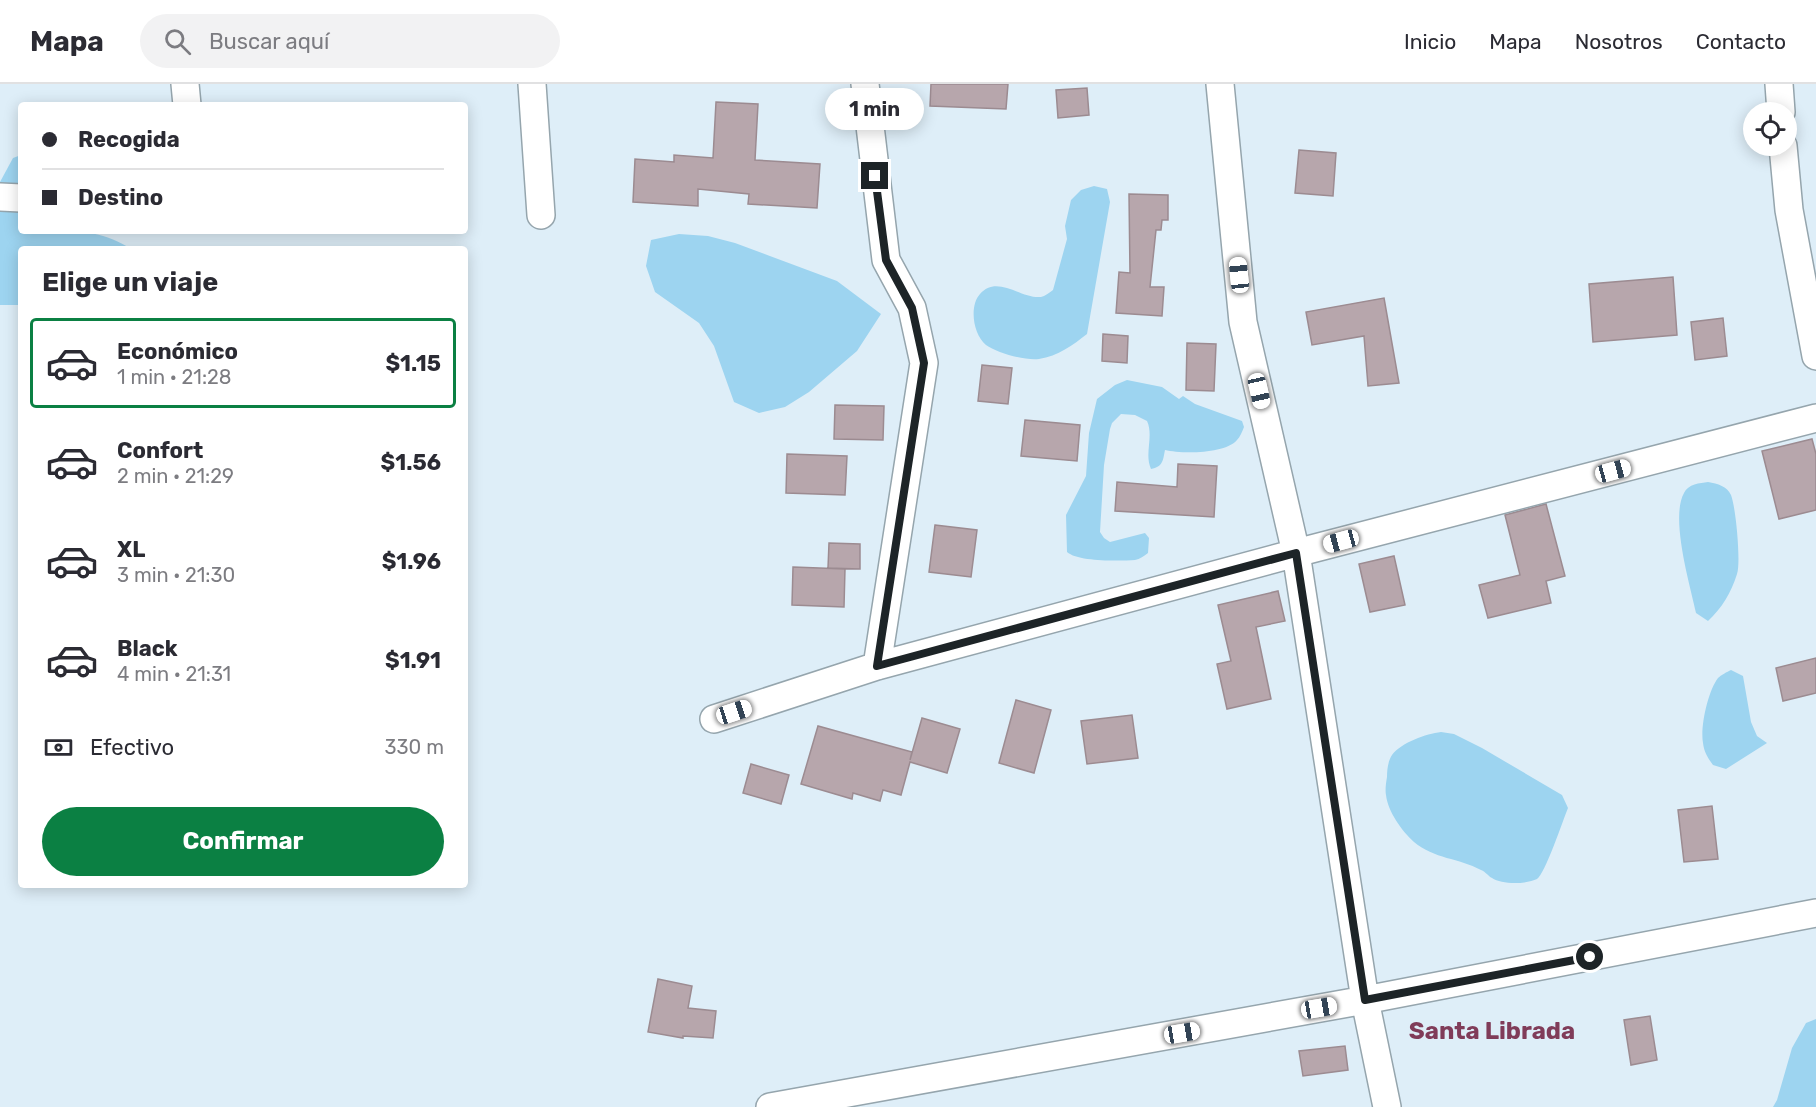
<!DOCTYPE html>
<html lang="es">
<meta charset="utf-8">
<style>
:root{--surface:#fff;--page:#f2f2f3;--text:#2b2b33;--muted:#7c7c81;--line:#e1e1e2;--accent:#0b8043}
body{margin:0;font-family:Rubik,sans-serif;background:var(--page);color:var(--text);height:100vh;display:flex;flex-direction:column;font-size:22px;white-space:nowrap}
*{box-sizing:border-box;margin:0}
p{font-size:20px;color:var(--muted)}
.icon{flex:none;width:33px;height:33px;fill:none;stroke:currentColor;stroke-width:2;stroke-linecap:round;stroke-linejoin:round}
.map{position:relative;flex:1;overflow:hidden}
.panel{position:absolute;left:18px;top:162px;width:450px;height:642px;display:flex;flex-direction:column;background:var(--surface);border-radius:6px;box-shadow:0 3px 15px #0003}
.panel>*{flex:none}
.top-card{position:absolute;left:18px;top:18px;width:450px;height:132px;border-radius:6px;box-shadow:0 3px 15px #0003;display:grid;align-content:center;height:132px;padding:0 24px;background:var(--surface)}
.tools{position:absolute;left:1743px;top:18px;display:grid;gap:12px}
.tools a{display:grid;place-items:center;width:54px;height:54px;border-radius:50%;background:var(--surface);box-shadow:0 3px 15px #0003;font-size:30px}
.end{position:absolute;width:27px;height:27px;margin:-14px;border:8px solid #1d2427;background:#fff;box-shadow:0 0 0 3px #fff}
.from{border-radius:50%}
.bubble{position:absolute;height:42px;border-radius:21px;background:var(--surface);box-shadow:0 3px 15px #0003;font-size:20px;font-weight:700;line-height:42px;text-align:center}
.car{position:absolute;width:18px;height:36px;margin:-18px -9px;border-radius:8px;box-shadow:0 0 4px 2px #0007;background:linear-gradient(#fff 24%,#345 0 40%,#fff 0 76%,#345 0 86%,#fff 0)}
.top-card b{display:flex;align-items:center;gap:21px;height:57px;font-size:22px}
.top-card b+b{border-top:2px solid var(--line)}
.top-card i{width:15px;height:15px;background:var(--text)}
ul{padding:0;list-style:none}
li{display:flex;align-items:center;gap:18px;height:90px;margin:0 12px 9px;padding:0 12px;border:3px solid transparent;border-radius:6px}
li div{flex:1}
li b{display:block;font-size:22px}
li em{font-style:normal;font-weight:700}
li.active{border-color:var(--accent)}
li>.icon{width:54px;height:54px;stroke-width:1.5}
h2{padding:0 24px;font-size:27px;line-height:72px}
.pay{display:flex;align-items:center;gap:15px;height:66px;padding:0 24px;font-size:22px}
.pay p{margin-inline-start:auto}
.action{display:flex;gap:12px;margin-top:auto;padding:12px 24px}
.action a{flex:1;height:69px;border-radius:36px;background:var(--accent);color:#fff;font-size:24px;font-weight:700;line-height:69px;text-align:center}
header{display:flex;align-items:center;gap:36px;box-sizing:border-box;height:84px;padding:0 30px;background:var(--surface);border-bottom:2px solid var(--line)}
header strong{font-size:28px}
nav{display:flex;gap:33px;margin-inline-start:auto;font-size:21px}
.search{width:420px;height:54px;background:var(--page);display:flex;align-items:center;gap:15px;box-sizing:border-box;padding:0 21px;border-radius:33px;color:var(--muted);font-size:22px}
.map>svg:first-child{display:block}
.green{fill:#9dd4f0}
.building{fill:#b7a6ac;stroke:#9c8b91;stroke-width:1.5}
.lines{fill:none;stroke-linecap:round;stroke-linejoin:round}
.minor-casing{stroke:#95a5ad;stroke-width:30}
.minor{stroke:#fff;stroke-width:27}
.route{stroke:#1d2427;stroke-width:8}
.labels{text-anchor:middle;stroke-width:4.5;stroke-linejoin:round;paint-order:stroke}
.district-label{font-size:24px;font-weight:bold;fill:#803c59;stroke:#deeef8}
</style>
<header>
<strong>Mapa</strong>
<div class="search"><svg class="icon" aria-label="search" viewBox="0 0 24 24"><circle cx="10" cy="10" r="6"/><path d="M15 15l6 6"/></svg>Buscar aquí</div>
<nav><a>Inicio</a><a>Mapa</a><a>Nosotros</a><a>Contacto</a></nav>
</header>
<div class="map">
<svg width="1816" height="1023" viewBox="0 0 1816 1023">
<rect width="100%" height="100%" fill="#deeef8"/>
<path class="green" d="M 21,71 L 21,147 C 62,147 95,142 131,165 L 21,165 L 21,221 L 0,221 L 0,98 L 13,74 Z
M 1094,102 L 1107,105 L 1110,118 L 1087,250 C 1073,261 1058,272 1039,275 C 1026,277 997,269 986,261 C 973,250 969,222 980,210 C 997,190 1021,215 1041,213 C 1045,212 1049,209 1053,206 L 1067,155 L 1065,142 L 1071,116 L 1081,106 Z
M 679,150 L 708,152 L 735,159 L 837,197 L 881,230 L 857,267 L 809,308 L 785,323 L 759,329 L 734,318 L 714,262 L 699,239 L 655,208 L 646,182 L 651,156 Z
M 1127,296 L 1162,303 L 1179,315 L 1183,312 L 1195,320 L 1242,337 L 1244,343 C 1242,348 1240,353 1237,356 C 1225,370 1182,370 1165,366 C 1163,376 1163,383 1151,385 C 1144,370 1154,352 1147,337 L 1135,331 L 1121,330 L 1112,339 L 1110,345 L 1104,381 L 1100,448 L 1104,454 L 1110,458 L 1145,449 L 1149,454 L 1148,469 C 1144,472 1140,475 1135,476 C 1120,477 1078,478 1067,468 L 1066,431 L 1086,392 L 1089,349 L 1097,315 L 1115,301 Z
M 1708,398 C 1718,400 1727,402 1731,411 C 1736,424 1741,479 1737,490 C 1731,509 1722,524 1708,537 L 1696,529 C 1690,501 1670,434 1684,409 C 1688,400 1700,399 1708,398 Z
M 1731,586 L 1743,592 L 1751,638 L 1757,652 L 1767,659 L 1726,685 L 1713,681 C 1708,674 1704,668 1703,659 C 1700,643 1708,607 1718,594 C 1721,591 1727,588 1731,586 Z
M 1441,648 L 1454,650 L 1482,664 L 1562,711 L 1568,724 C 1563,736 1545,790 1537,795 C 1527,800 1502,801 1492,794 C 1488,792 1486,788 1481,786 C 1459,774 1434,775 1414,758 C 1402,747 1388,728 1386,711 C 1385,706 1386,699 1387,693 C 1387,686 1388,677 1392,671 C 1402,658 1426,650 1441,648 Z
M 1816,935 L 1816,1023 L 1773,1023 L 1777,1016 L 1792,964 L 1806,939 Z"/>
<path class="building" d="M 931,0 L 1008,0 L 1006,25 L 930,22 Z
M 1087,4 L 1089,31 L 1058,34 L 1056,6 Z
M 716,18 L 758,20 L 755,76 L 820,80 L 817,124 L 748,120 L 749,110 L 698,105 L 698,122 L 633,118 L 635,75 L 674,78 L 674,71 L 713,74 Z
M 1299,66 L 1336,69 L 1333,112 L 1295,109 Z
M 1129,110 L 1168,111 L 1168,136 L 1162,136 L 1161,146 L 1156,146 L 1150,203 L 1164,203 L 1162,232 L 1116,229 L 1119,188 L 1130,189 Z
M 1673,193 L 1677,251 L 1593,258 L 1589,200 Z
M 1384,214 L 1399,299 L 1368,302 L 1364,252 L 1312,261 L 1306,228 Z
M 1723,234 L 1727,272 L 1695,276 L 1691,238 Z
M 1103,250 L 1128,252 L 1127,279 L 1102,277 Z
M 1187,259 L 1216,260 L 1214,307 L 1186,306 Z
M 982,281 L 1012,284 L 1008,320 L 978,317 Z
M 835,321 L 884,322 L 883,356 L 834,355 Z
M 1025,336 L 1080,341 L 1077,377 L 1021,372 Z
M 1812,355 L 1816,370 L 1816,426 L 1779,435 L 1762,367 Z
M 787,370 L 847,372 L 845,411 L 786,409 Z
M 1178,380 L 1217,382 L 1214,433 L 1115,427 L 1117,398 L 1177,403 Z
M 1546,420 L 1565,492 L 1546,497 L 1551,519 L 1488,534 L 1479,501 L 1520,491 L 1505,431 Z
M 935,441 L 977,446 L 971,493 L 929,488 Z
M 829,459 L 860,460 L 860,485 L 828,484 Z
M 1394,472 L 1405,521 L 1370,528 L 1359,480 Z
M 793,483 L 845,485 L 844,523 L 792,521 Z
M 1278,507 L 1285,537 L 1256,543 L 1271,615 L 1227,625 L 1217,580 L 1231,577 L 1218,521 Z
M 1816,574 L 1816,609 L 1783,617 L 1776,584 Z
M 1016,616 L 1051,626 L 1034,689 L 999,679 Z
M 1132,631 L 1138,674 L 1087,680 L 1081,637 Z
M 922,634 L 960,645 L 947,689 L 910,678 L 901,711 L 883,706 L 880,717 L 853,709 L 852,715 L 801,700 L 818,642 L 912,668 L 910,676 Z
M 751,680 L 789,691 L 781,720 L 743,709 Z
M 1712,722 L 1718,775 L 1684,778 L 1678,726 Z
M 658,895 L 692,902 L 688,924 L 716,927 L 713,954 L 683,952 L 683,954 L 648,948 Z
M 1650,932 L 1657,976 L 1631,981 L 1624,936 Z
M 1345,962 L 1348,986 L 1303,992 L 1299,967 Z"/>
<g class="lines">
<g class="minor-casing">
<path id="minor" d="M 185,0 L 187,21
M 532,0 L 541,131
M 865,0 L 886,176 L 912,224 L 924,279 L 877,582
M 1220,0 L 1243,238 L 1296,469 L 1365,916 L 1387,1023
M 1779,0 L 1781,28
M 1783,62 L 1789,126 L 1816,272
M 0,113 L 21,114
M 714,635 L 877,582 L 1296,469 L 1816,334
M 770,1023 L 1365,916 L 1816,829"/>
</g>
<use href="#minor" class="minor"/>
</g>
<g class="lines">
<path class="route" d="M 875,92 L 886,176 L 912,224 L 924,279 L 877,582 L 1296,469 L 1365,916 L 1590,873"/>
</g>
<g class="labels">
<g class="district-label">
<text x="1492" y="955">Santa Librada</text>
</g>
</g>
</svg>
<div class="tools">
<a><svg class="icon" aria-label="locate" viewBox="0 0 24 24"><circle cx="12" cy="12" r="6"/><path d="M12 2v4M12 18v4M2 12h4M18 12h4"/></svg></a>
</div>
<i class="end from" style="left:1590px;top:873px"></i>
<i class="end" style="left:875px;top:92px"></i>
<div class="bubble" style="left:825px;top:4px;width:99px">1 min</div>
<i class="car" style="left:1239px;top:191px;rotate:354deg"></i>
<i class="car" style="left:1259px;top:307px;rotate:167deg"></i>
<i class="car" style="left:1613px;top:387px;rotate:75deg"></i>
<i class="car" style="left:1341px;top:457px;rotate:255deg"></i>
<i class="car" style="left:734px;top:628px;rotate:72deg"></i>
<i class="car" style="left:1319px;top:924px;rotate:80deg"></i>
<i class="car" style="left:1182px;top:949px;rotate:80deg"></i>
<div class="top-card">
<b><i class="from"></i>Recogida</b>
<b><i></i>Destino</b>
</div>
<section class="panel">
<h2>Elige un viaje</h2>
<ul>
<li class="active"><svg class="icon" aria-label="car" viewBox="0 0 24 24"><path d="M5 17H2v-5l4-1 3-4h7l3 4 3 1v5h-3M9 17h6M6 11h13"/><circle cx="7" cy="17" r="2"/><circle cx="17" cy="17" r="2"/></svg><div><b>Económico</b><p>1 min · 21:28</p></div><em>$1.15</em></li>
<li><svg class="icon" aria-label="car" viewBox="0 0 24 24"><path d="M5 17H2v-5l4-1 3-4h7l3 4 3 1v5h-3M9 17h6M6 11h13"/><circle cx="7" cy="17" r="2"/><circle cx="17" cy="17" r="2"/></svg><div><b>Confort</b><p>2 min · 21:29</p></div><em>$1.56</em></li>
<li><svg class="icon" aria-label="car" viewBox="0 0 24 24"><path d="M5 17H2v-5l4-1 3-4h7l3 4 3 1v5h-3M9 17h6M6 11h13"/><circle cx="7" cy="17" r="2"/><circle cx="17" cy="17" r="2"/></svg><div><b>XL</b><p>3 min · 21:30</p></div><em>$1.96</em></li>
<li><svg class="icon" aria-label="car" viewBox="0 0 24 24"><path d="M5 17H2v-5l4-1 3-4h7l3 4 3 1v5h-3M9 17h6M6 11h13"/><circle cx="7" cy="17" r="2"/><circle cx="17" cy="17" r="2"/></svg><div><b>Black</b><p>4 min · 21:31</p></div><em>$1.91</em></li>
</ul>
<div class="pay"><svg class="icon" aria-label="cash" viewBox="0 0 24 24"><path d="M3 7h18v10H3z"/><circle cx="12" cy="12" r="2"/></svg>Efectivo<p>330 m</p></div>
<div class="action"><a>Confirmar</a></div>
</section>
</div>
